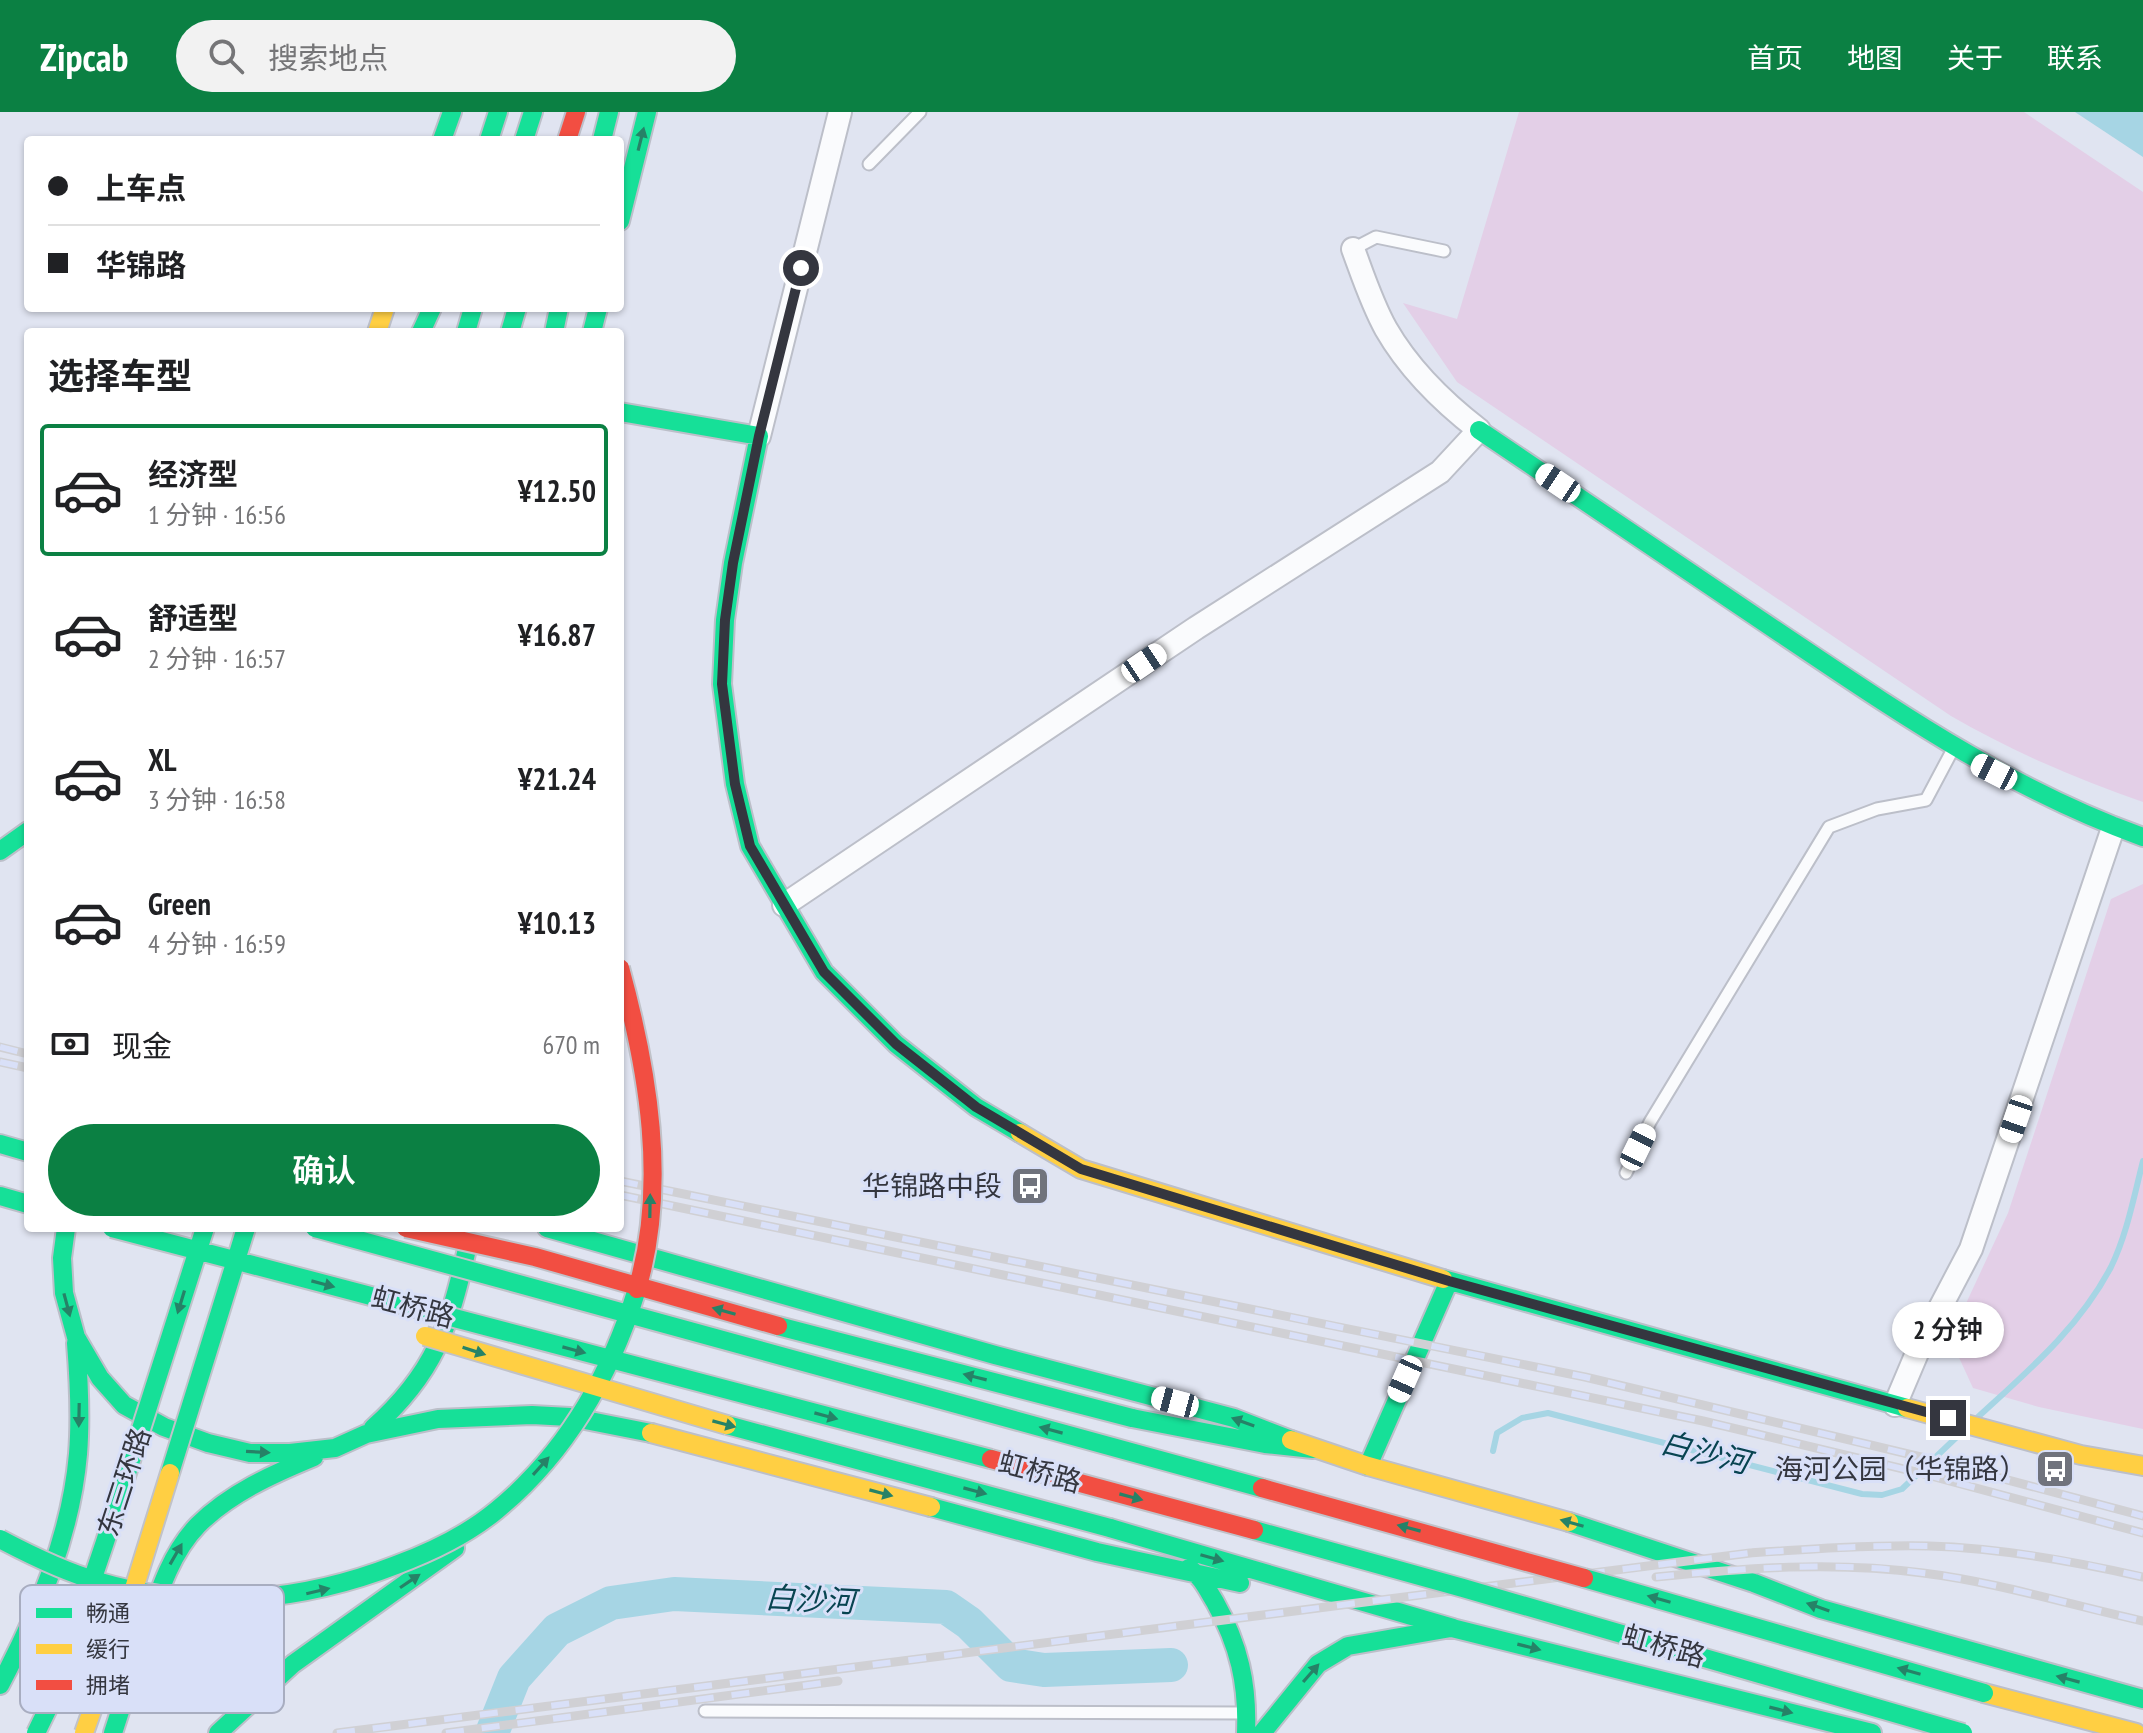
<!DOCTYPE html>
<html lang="zh">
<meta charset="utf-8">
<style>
:root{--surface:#fff;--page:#f2f2f2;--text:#202124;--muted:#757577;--line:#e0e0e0;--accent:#0b8043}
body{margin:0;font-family:"PT Sans Narrow","Noto Sans SC",sans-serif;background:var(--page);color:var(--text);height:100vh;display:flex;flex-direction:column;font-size:30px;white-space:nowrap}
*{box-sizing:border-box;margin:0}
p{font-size:26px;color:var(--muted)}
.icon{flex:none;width:44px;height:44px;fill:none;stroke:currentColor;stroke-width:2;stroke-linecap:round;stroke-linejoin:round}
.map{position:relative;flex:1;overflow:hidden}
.details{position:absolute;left:24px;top:216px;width:600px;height:904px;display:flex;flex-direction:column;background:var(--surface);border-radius:8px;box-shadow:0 2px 6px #0004}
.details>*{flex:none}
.banner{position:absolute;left:24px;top:24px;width:600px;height:176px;border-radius:8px;box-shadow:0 2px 6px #0004;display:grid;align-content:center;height:176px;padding:0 24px;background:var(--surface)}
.end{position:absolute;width:36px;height:36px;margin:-18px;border:10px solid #34363f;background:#fff;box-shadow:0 0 0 4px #fff}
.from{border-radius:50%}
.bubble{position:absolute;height:56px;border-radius:28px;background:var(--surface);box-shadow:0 2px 6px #0004;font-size:26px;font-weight:600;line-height:56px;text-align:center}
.car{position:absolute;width:24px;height:48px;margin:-24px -12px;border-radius:10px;box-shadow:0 0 6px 2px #0007;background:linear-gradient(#fff 24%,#345 0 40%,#fff 0 76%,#345 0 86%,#fff 0)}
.banner b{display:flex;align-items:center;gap:28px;height:76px;font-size:30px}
.banner b+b{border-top:2px solid var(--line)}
.banner i{width:20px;height:20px;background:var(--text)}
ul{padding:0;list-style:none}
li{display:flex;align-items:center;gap:24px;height:132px;margin:0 16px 12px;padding:0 8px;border:4px solid transparent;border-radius:8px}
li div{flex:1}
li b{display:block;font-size:30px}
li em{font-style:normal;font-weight:600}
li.active{border-color:var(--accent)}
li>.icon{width:72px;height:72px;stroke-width:1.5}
h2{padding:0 24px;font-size:36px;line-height:96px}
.pay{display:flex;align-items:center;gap:20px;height:88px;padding:0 24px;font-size:30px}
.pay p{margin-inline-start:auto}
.button{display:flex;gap:16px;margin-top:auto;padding:16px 24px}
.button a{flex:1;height:92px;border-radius:48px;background:var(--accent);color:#fff;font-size:32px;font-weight:600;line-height:92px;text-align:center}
header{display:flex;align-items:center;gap:48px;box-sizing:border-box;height:112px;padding:0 40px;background:var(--accent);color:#fff}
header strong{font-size:38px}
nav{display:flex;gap:44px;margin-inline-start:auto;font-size:28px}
.search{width:560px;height:72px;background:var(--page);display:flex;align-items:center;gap:20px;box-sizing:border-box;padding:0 28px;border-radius:44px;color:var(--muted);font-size:30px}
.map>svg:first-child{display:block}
.green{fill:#e3cfe7}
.water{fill:#a6d5e4}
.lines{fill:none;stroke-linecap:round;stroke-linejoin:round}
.stream{stroke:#a6d5e4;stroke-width:6}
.river{stroke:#a6d5e4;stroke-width:34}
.lane-casing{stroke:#bcbfc9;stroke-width:15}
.street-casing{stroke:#bcbfc9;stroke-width:26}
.fast-casing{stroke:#bcbfc9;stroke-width:22}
.slow-casing{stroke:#bcbfc9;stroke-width:22}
.jam-casing{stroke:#bcbfc9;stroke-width:22}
.lane{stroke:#fafbfd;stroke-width:11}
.street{stroke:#fafbfd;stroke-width:22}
.fast{stroke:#16e098;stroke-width:18}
.slow{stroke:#ffcf43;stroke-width:18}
.jam{stroke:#f24e42;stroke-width:18}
.rail-casing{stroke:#d0d0d4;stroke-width:9}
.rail{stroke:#d9e0f8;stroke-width:6;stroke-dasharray:18;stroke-linecap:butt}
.fast-bridge-casing{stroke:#c0c2c9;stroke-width:22;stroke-linecap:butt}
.slow-bridge-casing{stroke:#c0c2c9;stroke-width:22;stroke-linecap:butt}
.jam-bridge-casing{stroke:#c0c2c9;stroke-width:22;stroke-linecap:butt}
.fast-bridge{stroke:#16e098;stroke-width:18}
.slow-bridge{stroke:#ffcf43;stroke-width:18}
.jam-bridge{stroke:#f24e42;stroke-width:18}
.oneway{fill:#268267}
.route{stroke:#34363f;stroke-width:10}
.labels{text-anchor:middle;stroke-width:6;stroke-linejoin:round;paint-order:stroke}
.poi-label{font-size:28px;fill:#34363f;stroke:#d9e0f8;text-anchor:end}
.street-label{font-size:28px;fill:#34363f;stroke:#d9e0f8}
.water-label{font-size:30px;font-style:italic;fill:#084451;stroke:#d9e0f8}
.key{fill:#d9e0f8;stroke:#a8adc0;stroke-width:2}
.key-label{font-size:22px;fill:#34363f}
</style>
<header>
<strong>Zipcab</strong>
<div class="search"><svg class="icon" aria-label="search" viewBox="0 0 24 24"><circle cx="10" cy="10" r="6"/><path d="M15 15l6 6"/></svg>搜索地点</div>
<nav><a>首页</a><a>地图</a><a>关于</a><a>联系</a></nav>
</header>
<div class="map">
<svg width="2143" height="1621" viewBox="0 0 2143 1621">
<rect width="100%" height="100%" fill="#e0e4f1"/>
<path class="green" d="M 1519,0 L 2024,0 L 2143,80 L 2143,690 C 2076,667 2012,639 1951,604 L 1457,270 L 1403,191 L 1457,207 Z
M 2143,772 L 2143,1317 L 2039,1295 L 1973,1276 L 1950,1226 L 2008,1101 L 2111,787 Z"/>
<path class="water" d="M 2075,0 L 2143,0 L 2143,45 Z"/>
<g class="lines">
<path class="stream" d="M 1978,1305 C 2028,1259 2079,1216 2111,1155 C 2127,1122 2134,1084 2143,1049
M 1493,1339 L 1497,1321 L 1522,1306 L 1548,1301 L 1862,1382 L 1882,1383 L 1902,1377 L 1961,1321"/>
<path class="river" d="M 492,1621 L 514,1566 L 557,1518 L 611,1491 L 674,1482 L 946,1495 L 969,1511 L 1011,1553 L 1044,1558 L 1171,1553"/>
<g class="lane-casing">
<path id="lane" d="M 869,52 L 920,0
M 1353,137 L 1376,125 L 1444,139
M 1626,1061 L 1650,1010 L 1829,715 L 1877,697 L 1926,688 L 1952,639
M 705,1599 L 1244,1601"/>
</g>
<g class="street-casing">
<path id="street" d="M 759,324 L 840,0
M 784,793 L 1196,516 L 1440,360 L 1479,318 C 1444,291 1409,257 1386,217 C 1372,192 1363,164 1353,137
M 1895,1293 L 1920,1234 L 1971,1137 L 2113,716"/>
</g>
<g class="fast-casing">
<path id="fast" d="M 442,28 L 452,0
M 489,28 L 498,0
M 524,28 L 533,0
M 602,28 L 609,0
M 620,109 L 647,0
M 421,220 L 432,196
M 466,220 L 473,196
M 510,220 L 517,196
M 554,220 L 559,196
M 592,220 L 598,196
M 620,300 L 759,324 L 733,451 L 725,508 L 722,572 L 735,672 L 750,734 L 824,860 L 896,932 L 976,995 L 1020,1021
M 1479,318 C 1579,386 1680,453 1780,521 C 1898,600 2009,677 2143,725
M 0,739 L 28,719
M 0,1032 L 28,1040
M 0,1084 L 28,1092
M 66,1116 L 62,1146 L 64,1181 L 76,1225 L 100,1266 L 124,1293 L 164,1315 L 208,1331 L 250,1341 L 290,1341 L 335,1336 L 366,1322 L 438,1307 L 532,1303 L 570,1305 L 651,1321
M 547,1116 L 995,1243 L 1234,1306 L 1291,1328
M 1443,1167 L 1907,1296
M 1132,1306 L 1265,1332 L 1313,1337
M 373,1316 C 435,1261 449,1215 467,1137
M 1368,1354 L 1449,1169
M 931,1395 L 1097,1440 L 1240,1471
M 1569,1410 L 1754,1471 L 1821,1497 L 2143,1587
M 1110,1416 L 1453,1516
M 1189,1456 C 1201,1464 1207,1477 1215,1490 C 1239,1533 1248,1572 1246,1621
M 1432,1511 L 1872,1621
M 0,1573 C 38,1501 71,1423 78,1342 C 81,1305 79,1268 76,1231
M 113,1621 C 123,1590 133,1559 143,1528 C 157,1487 168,1444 198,1413 C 230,1381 273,1362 314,1345
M 218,1621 L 293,1552 L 455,1436
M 1262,1621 L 1318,1552 L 1348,1534 L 1451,1516"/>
</g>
<g class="slow-casing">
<path id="slow" d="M 377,220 L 385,196
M 1020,1021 L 1081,1057 L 1443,1167
M 1907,1296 L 2081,1343 L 2143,1354
M 651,1321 L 931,1395
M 1291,1328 L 1368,1354 L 1569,1410
M 1984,1581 L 2136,1621"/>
</g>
<g class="jam-casing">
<path id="jam" d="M 567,28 L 576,0"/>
</g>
<use href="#lane" class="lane"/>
<use href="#street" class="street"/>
<use href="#fast" class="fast"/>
<use href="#slow" class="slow"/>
<use href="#jam" class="jam"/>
<g class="rail-casing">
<path id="rail" d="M 0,935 L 28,942
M 0,950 L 28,956
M 620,1069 L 1585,1265 L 1925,1346 L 2143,1404
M 620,1083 L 1703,1309 L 1920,1361 L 2143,1421
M 1656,1465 C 1745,1456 1833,1449 1923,1461 C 1997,1470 2070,1493 2143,1509
M 337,1621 L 1750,1441 C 1810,1437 1869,1433 1929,1434 C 2001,1436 2073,1449 2143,1465
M 446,1621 L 838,1569"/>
</g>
<use href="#rail" class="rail"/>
<g class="fast-bridge-casing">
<path id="fast-bridge" d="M 112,1116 L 991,1347
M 315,1116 L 1262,1376
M 778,1214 L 1132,1306
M 727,1313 L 1110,1416
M 170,1361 L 246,1116
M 1254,1418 L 1463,1476 L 1963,1621
M 0,1427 C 32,1444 65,1460 100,1470 C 199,1499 301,1490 396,1453 C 431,1440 467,1423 497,1398 C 566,1341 611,1262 637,1177
M 1584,1466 L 1984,1581
M 36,1621 L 51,1590 L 105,1430 L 205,1116"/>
</g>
<g class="slow-bridge-casing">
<path id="slow-bridge" d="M 425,1224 L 727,1313
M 84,1621 L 127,1499 L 170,1361"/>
</g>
<g class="jam-bridge-casing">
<path id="jam-bridge" d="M 620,856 C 648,958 668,1073 637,1177
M 406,1116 L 535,1145 L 778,1214
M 991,1347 L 1254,1418
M 1262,1376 L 1584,1466"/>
</g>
<use href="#fast-bridge" class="fast-bridge"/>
<use href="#slow-bridge" class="slow-bridge"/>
<use href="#jam-bridge" class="jam-bridge"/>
</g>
<defs><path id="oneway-solid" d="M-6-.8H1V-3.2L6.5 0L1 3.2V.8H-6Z" transform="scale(2)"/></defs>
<g class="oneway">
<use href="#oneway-solid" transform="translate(641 27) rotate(-76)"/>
<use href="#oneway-solid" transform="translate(650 1094) rotate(-89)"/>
<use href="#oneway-solid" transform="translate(323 1172) rotate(15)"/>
<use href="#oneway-solid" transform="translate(181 1190) rotate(107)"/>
<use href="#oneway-solid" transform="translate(67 1193) rotate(75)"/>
<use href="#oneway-solid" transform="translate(724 1199) rotate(-164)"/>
<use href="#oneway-solid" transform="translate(574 1238) rotate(15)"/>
<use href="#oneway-solid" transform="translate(474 1239) rotate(18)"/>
<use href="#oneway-solid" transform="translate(975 1265) rotate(-166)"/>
<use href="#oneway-solid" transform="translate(79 1303) rotate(91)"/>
<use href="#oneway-solid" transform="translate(826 1304) rotate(15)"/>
<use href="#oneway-solid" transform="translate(1243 1310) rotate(-160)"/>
<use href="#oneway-solid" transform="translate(724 1312) rotate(15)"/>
<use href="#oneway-solid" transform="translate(1051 1318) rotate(-165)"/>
<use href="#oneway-solid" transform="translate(258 1340) rotate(3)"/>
<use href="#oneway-solid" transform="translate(541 1354) rotate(-48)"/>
<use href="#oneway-solid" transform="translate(975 1379) rotate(15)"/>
<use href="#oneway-solid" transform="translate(881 1381) rotate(15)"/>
<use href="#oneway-solid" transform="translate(1131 1385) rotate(15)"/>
<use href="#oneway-solid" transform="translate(1572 1411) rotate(-164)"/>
<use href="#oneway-solid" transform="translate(1409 1416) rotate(-165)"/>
<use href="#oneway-solid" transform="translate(176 1442) rotate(-60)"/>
<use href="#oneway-solid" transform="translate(1212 1446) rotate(16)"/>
<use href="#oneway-solid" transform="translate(410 1469) rotate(-34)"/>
<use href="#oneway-solid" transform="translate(318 1479) rotate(-13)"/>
<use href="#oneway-solid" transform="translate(1659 1487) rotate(-164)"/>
<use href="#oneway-solid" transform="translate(1818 1495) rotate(-161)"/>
<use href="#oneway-solid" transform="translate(1529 1535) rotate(14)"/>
<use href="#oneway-solid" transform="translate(1909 1559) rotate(-164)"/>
<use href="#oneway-solid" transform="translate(1311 1561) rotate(-49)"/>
<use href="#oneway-solid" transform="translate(2068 1567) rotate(-165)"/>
<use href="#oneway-solid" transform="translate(1781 1598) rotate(14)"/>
</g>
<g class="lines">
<path class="route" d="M 801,156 L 759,324 L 733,451 L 725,508 L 722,572 L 735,672 L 750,734 L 824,860 L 896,932 L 976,995 L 1081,1057 L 1449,1169 L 1948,1306"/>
</g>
<defs>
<g id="bus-square" transform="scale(2)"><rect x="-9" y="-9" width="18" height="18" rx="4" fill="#70737d" stroke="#d9e0f8"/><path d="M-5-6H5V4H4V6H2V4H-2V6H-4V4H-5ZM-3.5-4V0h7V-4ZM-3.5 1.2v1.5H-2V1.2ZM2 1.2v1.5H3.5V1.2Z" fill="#fff"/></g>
</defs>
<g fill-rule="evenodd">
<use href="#bus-square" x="1030" y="1074"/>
<use href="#bus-square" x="2055" y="1357"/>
</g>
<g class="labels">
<g class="poi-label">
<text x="1002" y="1084">华锦路中段</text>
<text x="2027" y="1367">海河公园（华锦路）</text>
</g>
<g class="street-label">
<text transform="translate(413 1195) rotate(15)" y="10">虹桥路</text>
<text transform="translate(1040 1360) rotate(15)" y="10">虹桥路</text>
<text transform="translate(124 1370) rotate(-72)" y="10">东三环路</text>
<text transform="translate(1664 1534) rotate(16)" y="10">虹桥路</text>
</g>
<g class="water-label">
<text transform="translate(1705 1341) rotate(14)" y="10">白沙河</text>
<text transform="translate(810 1488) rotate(3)" y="10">白沙河</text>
</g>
</g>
<rect x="20" y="1473" width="264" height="128" rx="12" class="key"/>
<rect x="36" y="1496" width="36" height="10" fill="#16e098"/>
<rect x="36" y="1532" width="36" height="10" fill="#ffcf43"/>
<rect x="36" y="1568" width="36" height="10" fill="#f24e42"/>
<g class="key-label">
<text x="86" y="1509">畅通</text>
<text x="86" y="1545">缓行</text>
<text x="86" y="1581">拥堵</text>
</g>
</svg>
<i class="end from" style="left:801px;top:156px"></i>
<i class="end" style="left:1948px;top:1306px"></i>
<div class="bubble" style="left:1892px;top:1190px;width:112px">2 分钟</div>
<i class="car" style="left:1558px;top:371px;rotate:304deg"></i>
<i class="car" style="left:1144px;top:551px;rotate:56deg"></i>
<i class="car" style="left:1994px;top:660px;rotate:297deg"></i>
<i class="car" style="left:2016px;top:1007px;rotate:199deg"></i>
<i class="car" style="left:1638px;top:1035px;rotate:26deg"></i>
<i class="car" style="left:1405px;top:1267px;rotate:204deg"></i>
<i class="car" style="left:1175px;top:1290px;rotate:285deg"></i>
<div class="banner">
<b><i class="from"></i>上车点</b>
<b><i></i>华锦路</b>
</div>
<section class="details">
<h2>选择车型</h2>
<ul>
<li class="active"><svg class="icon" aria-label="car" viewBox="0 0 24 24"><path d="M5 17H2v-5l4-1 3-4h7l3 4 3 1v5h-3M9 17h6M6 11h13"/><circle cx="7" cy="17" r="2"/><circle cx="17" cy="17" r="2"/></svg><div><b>经济型</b><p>1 分钟 · 16:56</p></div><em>¥12.50</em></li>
<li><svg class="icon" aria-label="car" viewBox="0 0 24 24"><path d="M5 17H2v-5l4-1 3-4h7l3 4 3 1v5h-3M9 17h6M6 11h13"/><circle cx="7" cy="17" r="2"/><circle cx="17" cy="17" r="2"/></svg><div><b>舒适型</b><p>2 分钟 · 16:57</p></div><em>¥16.87</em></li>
<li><svg class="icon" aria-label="car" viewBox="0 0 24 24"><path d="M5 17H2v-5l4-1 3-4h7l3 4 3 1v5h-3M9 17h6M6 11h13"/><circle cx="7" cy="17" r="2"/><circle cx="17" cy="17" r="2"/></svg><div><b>XL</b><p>3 分钟 · 16:58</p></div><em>¥21.24</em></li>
<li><svg class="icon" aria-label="car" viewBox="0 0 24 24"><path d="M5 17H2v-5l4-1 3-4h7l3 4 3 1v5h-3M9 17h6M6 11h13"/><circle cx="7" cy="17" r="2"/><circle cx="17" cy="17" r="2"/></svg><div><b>Green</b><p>4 分钟 · 16:59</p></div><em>¥10.13</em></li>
</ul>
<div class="pay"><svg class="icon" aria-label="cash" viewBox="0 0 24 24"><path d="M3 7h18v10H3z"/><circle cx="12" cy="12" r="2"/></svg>现金<p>670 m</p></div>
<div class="button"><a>确认</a></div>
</section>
</div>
